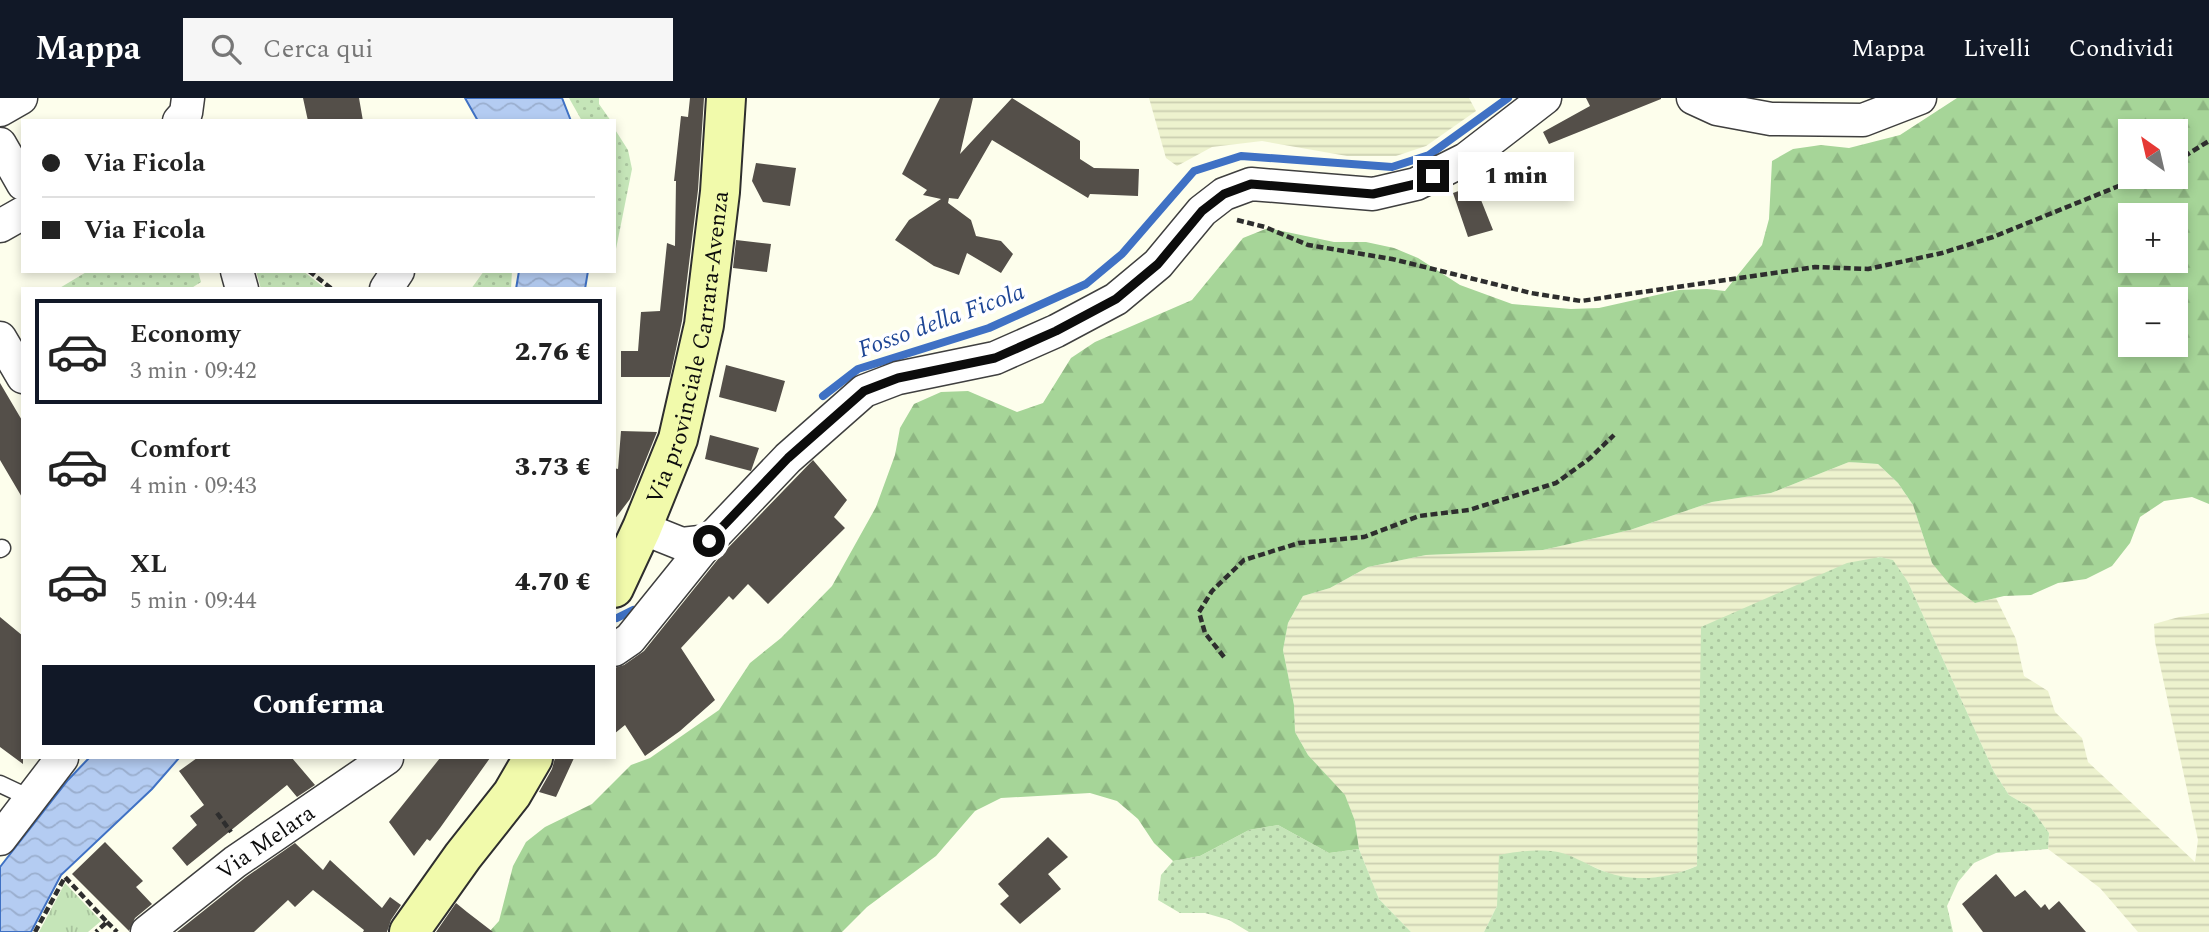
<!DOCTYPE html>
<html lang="it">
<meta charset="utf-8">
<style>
:root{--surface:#fff;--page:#f6f6f6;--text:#222;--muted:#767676;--line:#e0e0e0;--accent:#111827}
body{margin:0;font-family:Spectral,serif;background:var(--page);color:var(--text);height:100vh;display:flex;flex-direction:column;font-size:26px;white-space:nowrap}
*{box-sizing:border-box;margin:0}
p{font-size:23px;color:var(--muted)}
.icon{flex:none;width:38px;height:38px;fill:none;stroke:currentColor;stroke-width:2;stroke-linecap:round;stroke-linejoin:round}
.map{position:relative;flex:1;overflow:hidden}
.sheet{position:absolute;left:21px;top:189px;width:595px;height:472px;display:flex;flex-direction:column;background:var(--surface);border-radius:0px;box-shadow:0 4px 10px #0003}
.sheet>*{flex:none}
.hud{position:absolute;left:21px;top:21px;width:595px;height:154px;border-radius:0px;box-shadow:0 4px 10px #0003;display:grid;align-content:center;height:154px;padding:0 21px;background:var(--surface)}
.needle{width:46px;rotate:326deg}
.buttons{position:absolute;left:2118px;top:21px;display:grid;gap:14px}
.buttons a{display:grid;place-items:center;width:70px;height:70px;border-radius:0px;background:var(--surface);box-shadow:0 4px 10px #0003;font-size:35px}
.end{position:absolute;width:32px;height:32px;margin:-16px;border:9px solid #0c0c0c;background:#fff;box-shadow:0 0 0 4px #fff}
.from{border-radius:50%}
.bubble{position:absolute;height:49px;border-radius:0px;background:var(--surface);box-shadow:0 4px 10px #0003;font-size:23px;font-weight:800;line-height:49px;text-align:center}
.hud b{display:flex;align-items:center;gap:24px;height:66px;font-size:26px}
.hud b+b{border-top:2px solid var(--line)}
.hud i{width:18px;height:18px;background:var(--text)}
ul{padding:12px 0 0;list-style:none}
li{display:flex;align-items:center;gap:21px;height:105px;margin:0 14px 10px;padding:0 7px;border:4px solid transparent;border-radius:0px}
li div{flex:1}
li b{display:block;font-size:26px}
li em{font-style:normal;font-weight:800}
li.active{border-color:var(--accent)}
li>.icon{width:63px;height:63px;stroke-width:1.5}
.cta{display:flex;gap:14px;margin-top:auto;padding:14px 21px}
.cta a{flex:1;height:80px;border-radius:0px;background:var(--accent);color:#fff;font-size:28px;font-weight:800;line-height:80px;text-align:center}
header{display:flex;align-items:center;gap:42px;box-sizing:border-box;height:98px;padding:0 35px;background:var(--accent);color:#fff}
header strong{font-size:33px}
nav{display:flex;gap:38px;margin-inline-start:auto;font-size:24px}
.search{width:490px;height:63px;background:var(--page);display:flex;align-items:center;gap:18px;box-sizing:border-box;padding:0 24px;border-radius:0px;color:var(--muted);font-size:26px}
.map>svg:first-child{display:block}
.farmland{fill:url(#farmland-rules)}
.grass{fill:url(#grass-dots)}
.forest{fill:url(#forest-firs);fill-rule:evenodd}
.park{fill:url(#park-tufts)}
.water{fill:url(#water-waves);stroke:#3f71c4;stroke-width:2}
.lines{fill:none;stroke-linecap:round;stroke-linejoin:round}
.stream{stroke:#3f71c4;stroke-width:8}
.building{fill:#544f49}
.service-casing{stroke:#3f3f3f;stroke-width:19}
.minor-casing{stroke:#3f3f3f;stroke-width:35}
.secondary-casing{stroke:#2e2e2e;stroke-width:42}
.path{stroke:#2e2e2e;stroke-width:4.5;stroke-dasharray:7 3.5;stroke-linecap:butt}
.service{stroke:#fff;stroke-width:16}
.minor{stroke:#fff;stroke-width:32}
.secondary{stroke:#f1faab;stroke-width:38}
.route{stroke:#0c0c0c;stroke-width:9}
.labels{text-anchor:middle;stroke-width:7;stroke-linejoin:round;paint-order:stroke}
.street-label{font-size:23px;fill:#0c0c0c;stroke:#fff}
.water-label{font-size:24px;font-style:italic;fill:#1e4695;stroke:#fff}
</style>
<header>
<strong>Mappa</strong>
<div class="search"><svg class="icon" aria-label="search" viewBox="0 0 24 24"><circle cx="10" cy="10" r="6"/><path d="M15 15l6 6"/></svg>Cerca qui</div>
<nav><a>Mappa</a><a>Livelli</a><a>Condividi</a></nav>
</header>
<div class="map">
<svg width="2209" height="834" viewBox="0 0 2209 834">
<defs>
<pattern id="farmland-rules" width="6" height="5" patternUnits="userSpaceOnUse" patternTransform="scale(1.75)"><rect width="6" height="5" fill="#edf2ce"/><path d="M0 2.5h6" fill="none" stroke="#caceb0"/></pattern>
<pattern id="grass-dots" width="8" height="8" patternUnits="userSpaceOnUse" patternTransform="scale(1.75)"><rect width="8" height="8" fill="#c5e5b8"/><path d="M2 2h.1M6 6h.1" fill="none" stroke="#a8c39d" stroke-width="1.8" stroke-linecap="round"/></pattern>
<pattern id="forest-firs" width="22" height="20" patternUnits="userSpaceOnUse" patternTransform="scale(1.75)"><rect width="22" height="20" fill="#a6d598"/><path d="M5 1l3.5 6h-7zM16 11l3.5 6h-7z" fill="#8eb682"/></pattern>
<pattern id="park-tufts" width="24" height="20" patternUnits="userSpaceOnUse" patternTransform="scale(1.75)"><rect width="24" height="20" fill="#c5e5b8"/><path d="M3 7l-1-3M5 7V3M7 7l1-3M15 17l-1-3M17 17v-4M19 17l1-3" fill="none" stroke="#a8c39d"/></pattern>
<pattern id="water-waves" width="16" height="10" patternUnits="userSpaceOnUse" patternTransform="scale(1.75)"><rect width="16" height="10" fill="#b4ccf2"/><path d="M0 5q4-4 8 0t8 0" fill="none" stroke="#9aaece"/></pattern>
</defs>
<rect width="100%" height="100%" fill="#fdfeec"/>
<path class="farmland" d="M 1149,0 L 1469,0 L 1476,13 L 1426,48 L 1396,58 L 1347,58 L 1262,43 L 1212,49 L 1177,68 L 1166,60 Z
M 1849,364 L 1878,366 L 1898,385 L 1913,407 L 1932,465 L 1975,505 L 1996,500 L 2016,541 L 2024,578 L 2048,593 L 2055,614 L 2082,640 L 2088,664 L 2195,764 L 2198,742 L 2155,544 L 2154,526 L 2179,519 L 2209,515 L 2209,834 L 2138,834 L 2100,790 L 2048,751 L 2049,735 L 2031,710 L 2009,697 L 1994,674 L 1908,484 L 1892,462 L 1879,459 L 1702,529 L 1697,768 L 1673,777 L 1645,781 L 1615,778 L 1561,755 L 1497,808 L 1484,834 L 1411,834 L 1379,801 L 1359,751 L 1355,723 L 1345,698 L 1308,657 L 1295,634 L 1294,607 L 1283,552 L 1288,525 L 1303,498 L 1330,490 L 1368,469 L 1426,457 L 1543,452 L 1630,432 L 1712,404 L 1771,395 Z"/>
<path class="grass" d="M 569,0 L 599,0 L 599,6 L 611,23 L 582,23 Z
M 614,30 L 628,52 L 632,71 L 614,161 Z
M 88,173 L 198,173 L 201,184 L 190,191 L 58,191 Z
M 256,173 L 303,173 L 326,191 L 261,191 Z
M 484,173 L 512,173 L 511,191 L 471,191 Z
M 1880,459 L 1893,462 L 1908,484 L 1994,674 L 2009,697 L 2031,710 L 2049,735 L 2048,751 L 1996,755 L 1974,765 L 1958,784 L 1947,808 L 1953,834 L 1484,834 L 1497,808 L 1499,757 C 1519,753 1537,751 1558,754 C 1571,757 1585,765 1598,771 C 1631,785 1664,782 1697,768 L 1701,529 L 1847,465 Z
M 1278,727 L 1329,755 L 1359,751 L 1379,801 L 1411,834 L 1249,834 L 1229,822 L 1205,815 L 1180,815 L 1158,802 L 1161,777 L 1173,763 L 1200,758 L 1249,732 Z"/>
<path class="forest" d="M 1957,0 L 2209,0 L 2209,406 L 2192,399 L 2164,403 L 2140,419 L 2130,445 L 2112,468 L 2086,481 L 2058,485 L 2031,497 L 2004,498 L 1975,505 L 1950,487 L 1932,465 L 1913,407 L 1898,385 L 1878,366 L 1849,364 L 1771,395 L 1712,404 L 1630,432 L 1543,452 L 1426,457 L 1368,469 L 1330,490 L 1303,498 L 1288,525 L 1283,552 L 1294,607 L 1295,634 L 1308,657 L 1345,697 L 1355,723 L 1359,751 L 1329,755 L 1278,727 L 1249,732 L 1200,758 L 1173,763 L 1154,745 L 1138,721 L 1117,703 L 1090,695 L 1001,700 L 975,713 L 936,758 L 867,809 L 842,834 L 489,834 L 499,823 L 513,768 L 526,744 L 545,729 L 592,706 L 631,667 L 650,660 L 719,612 L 750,565 L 781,540 L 832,488 L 876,409 L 895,357 L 900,330 L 914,306 L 941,294 L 968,293 L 1017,314 L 1043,305 L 1071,260 L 1095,244 L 1192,202 L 1243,140 L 1268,130 L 1334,144 L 1366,144 L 1394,150 L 1418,160 L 1460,187 L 1512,206 L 1571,211 L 1599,210 L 1679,192 L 1707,191 L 1725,193 L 1762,147 L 1769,121 L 1772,63 L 1793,51 L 1821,47 L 1849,50 L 1900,37 ZM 2130,33 L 2175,33 L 2175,79 L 2130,79 ZM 2130,117 L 2175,117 L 2175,163 L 2130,163 ZM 2130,201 L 2175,201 L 2175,247 L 2130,247 Z"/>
<path class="park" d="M 65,785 L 101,823 L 88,834 L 39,834 Z"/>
<path class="water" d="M 465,0 L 562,0 L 571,23 L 478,23 Z
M 519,173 L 588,173 L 585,191 L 516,191 Z
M 89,660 L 179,660 L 152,691 L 61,777 L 31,834 L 0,834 L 0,769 L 68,682 Z"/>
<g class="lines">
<path class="stream" d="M 823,298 L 858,271 L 989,230 L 1086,186 L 1122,156 L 1194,73 L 1241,58 L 1392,69 L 1429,57 L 1508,0
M 617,520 L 633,512"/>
</g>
<path class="building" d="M 303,0 L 359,0 L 363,23 L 308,23 Z
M 690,0 L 704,0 L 698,92 L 682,223 L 670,279 L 621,279 L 621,253 L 638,253 L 641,214 L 660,213 L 667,145 L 675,148 L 676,83 L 674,83 L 681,18 L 688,19 Z
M 940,0 L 973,0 L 960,56 L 1012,0 L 1080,43 L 1080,61 L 1094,70 L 1139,71 L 1138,98 L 1090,96 L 1088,100 L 992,42 L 958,101 L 949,100 L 948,105 L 971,122 L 976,138 L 1001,143 L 1013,156 L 1001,175 L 967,155 L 959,177 L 934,168 L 895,142 L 909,122 L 941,101 L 923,97 L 927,92 L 902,76 Z
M 1586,0 L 1661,0 L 1661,1 L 1549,46 L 1543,34 L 1590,8 Z
M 756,65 L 796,70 L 790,108 L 763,104 L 752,83 Z
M 1475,87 L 1493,132 L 1468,139 L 1453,95 Z
M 736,142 L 771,146 L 767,174 L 733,170 Z
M 726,267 L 785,283 L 776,314 L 719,299 Z
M 0,285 L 23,324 L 23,401 L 0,362 Z
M 621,333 L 657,334 L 630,401 L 614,422 L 614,370 L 618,371 Z
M 710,337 L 759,350 L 751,373 L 705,361 Z
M 813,362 L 847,402 L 834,419 L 845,430 L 768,506 L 748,486 L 733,502 L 729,498 L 681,550 L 715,602 L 680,633 L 645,658 L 625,627 L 614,636 L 614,570 L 624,567 L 644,553 L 723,455 Z
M 0,519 L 23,538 L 23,666 L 0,649 Z
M 197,660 L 292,660 L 315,687 L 297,699 L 287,687 L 187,768 L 172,750 L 197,727 L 190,718 L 204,707 L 179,673 Z
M 440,660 L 490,660 L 440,730 L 430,743 L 427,741 L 414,758 L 389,724 Z
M 555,660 L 574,660 L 556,699 L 539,694 L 552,671 Z
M 1048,739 L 1068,759 L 1048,776 L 1061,791 L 1020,826 L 1000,806 L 1009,798 L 998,786 Z
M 105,744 L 143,783 L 136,789 L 152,806 L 135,820 L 129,833 L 72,776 Z
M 295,745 L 323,772 L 330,762 L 382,810 L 390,799 L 401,807 L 391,822 L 387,834 L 363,834 L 364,832 L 313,792 L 295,809 L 288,802 L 254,834 L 177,834 L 246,779 Z
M 1996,776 L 2015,799 L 2025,792 L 2041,810 L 2045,806 L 2049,812 L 2059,803 L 2086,834 L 1983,834 L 1962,806 Z
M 456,805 L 467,814 L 493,834 L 436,834 Z"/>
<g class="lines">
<g class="service-casing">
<path id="service" d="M 0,451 L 2,450
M 0,686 L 32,701"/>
</g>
<g class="minor-casing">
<g id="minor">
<path d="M 1693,0 L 1717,11 L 1771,21 L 1863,22 L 1920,0"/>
<path d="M 0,12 L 21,0"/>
<path d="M 179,23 L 186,15 L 188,0"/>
<path d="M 0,46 L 23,86"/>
<path d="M 0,128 L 23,115"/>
<path d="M 237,173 L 242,191"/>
<path d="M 386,191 L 398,173"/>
<path d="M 0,240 L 23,279"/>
<path d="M 642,430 L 682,446 L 709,443 L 788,360 L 864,293 L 898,280 L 995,260 L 1056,233 L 1116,201 L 1158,166 L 1202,113 L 1224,96 L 1251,86 L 1373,96 L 1416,86 L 1466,61 L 1545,0"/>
<path d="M 614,552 L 630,541 L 709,443"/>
<path d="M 0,741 L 62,660"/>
<path id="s1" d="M 147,834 L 235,764 L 387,660"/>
</g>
</g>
<g class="secondary-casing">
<g id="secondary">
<path id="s2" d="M 614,490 L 642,430 L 678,341 L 704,227 L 720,94 L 726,0"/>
<path d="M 409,834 L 463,758 L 512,696 L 533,660"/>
</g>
</g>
<path class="path" d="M 2175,64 L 2209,43
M 1237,122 L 1265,129 L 1308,147 L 1392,161 L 1531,195 L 1581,203 L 1815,169 L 1868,171 L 1942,155 L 1993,139 L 2141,79
M 309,173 L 332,191
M 1224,559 L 1205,535 L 1199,514 L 1212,493 L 1244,462 L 1299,445 L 1364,439 L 1419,418 L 1469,412 L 1556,385 L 1589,361 L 1614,337
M 217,715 L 231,734
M 107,824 L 117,834
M 35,834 L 65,779 L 107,824 L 96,834"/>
<use href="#service" class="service"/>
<use href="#minor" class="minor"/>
<use href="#secondary" class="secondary"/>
</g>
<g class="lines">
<path class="route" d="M 709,443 L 788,360 L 864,293 L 898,280 L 995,260 L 1056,233 L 1116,201 L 1158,166 L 1202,113 L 1224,96 L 1251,86 L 1373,96 L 1416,86 L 1433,78"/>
</g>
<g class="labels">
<g class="street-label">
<text dy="8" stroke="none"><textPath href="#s2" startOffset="254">Via provinciale Carrara-Avenza</textPath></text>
<text dy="8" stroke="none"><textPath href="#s1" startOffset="149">Via Melara</textPath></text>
</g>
<g class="water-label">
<text transform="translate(941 222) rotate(-20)" y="8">Fosso della Ficola</text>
</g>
</g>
</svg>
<div class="buttons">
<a><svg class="needle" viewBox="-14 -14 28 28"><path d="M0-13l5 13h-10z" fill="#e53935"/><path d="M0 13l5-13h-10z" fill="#767676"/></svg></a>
<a>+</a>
<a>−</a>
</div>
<i class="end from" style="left:709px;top:443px"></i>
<i class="end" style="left:1433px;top:78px"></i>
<div class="bubble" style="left:1458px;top:54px;width:116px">1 min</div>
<div class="hud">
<b><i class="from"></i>Via Ficola</b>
<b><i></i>Via Ficola</b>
</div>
<section class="sheet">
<ul>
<li class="active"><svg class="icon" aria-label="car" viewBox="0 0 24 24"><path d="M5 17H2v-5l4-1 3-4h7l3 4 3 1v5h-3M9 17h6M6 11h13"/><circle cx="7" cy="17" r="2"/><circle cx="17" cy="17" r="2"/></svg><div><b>Economy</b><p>3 min · 09:42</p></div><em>2.76 €</em></li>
<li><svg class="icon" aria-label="car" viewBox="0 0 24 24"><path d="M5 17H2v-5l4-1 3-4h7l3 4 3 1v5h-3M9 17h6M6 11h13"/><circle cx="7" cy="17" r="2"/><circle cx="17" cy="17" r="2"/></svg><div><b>Comfort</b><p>4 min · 09:43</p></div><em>3.73 €</em></li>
<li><svg class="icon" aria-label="car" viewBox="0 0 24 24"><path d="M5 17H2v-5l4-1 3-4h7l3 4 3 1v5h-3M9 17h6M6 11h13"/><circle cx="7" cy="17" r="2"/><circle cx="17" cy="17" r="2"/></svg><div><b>XL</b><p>5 min · 09:44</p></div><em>4.70 €</em></li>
</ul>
<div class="cta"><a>Conferma</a></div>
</section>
</div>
